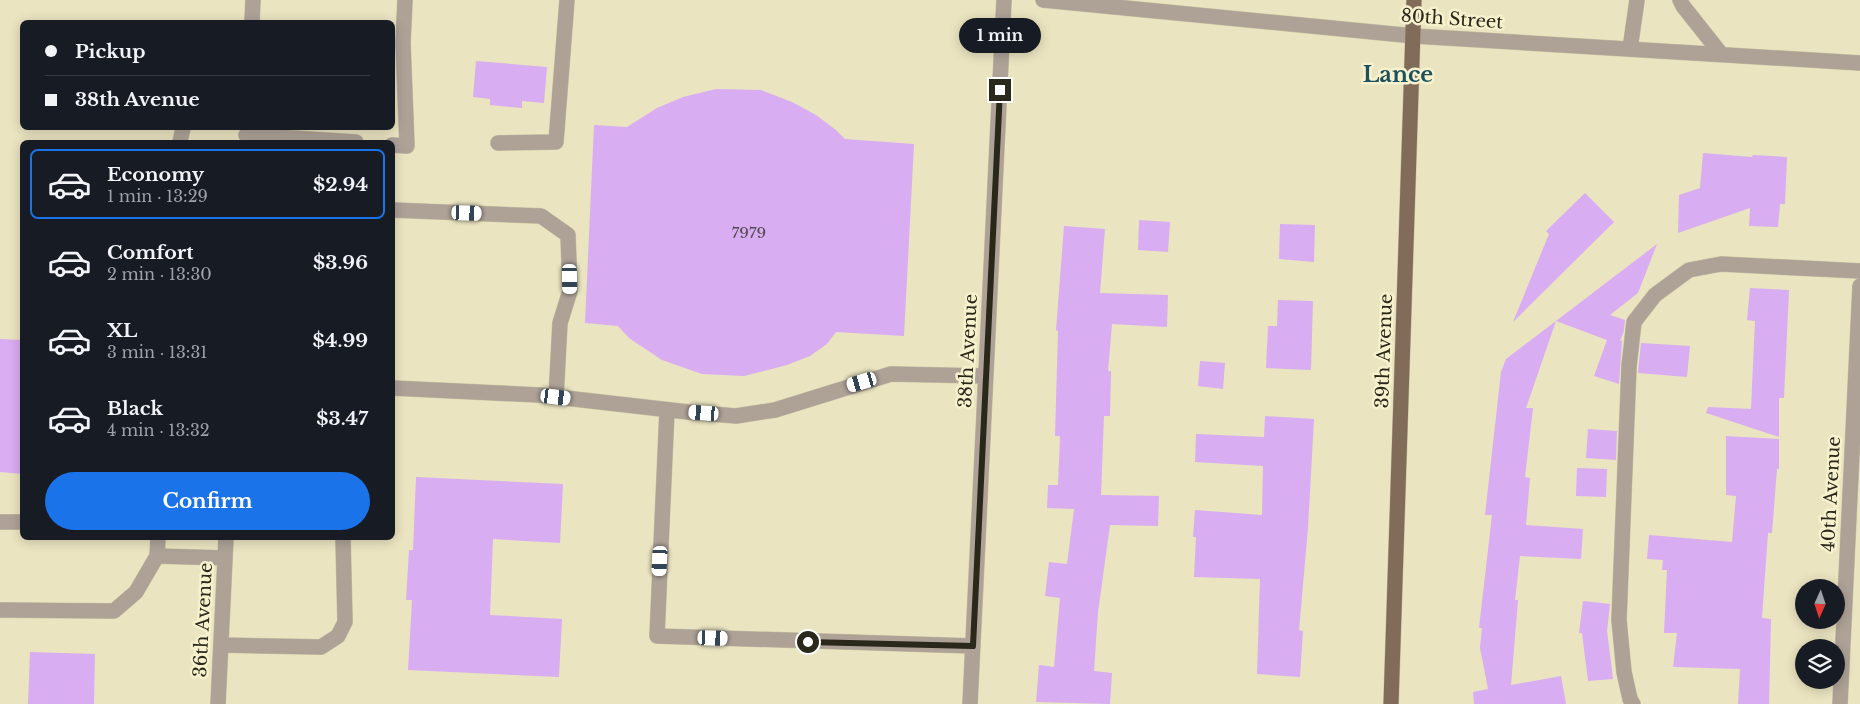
<!DOCTYPE html>
<meta charset="utf-8">
<style>
:root{--surface:#171b24;--page:#20242c;--text:#f1f3f6;--muted:#9ea1a6;--line:#363941;--accent:#1a73e8}
body{margin:0;font-family:"Libre Baskerville",serif;background:var(--page);color:var(--text);height:100vh;display:flex;flex-direction:column;font-size:19px;white-space:nowrap}
*{box-sizing:border-box;margin:0}
p{font-size:16px;color:var(--muted)}
.icon{flex:none;width:28px;height:28px;fill:none;stroke:currentColor;stroke-width:2;stroke-linecap:round;stroke-linejoin:round}
.map{position:relative;flex:1;overflow:hidden}
.side{position:absolute;left:20px;top:140px;width:375px;height:400px;display:flex;flex-direction:column;background:var(--surface);border-radius:8px;box-shadow:0 2px 12px #0003}
.side>*{flex:none}
.banner{position:absolute;left:20px;top:20px;width:375px;height:110px;border-radius:8px;box-shadow:0 2px 12px #0003;display:grid;align-content:center;height:110px;padding:0 25px;background:var(--surface)}
.needle{width:32px;rotate:183deg}
.tools{position:absolute;left:1795px;top:579px;display:grid;gap:10px}
.tools a{display:grid;place-items:center;width:50px;height:50px;border-radius:50%;background:var(--surface);box-shadow:0 2px 12px #0003;font-size:25px}
.end{position:absolute;width:22px;height:22px;margin:-11px;border:6px solid #2a281a;background:#fff;box-shadow:0 0 0 2px #fff}
.from{border-radius:50%}
.bubble{position:absolute;height:35px;border-radius:18px;background:var(--surface);box-shadow:0 2px 12px #0003;font-size:16px;font-weight:700;line-height:35px;text-align:center}
.car{position:absolute;width:15px;height:30px;margin:-15px -8px;border-radius:6px;box-shadow:0 0 4px 1px #0007;background:linear-gradient(#fff 24%,#345 0 40%,#fff 0 76%,#345 0 86%,#fff 0)}
.banner b{display:flex;align-items:center;gap:18px;height:48px;font-size:19px}
.banner b+b{border-top:1px solid var(--line)}
.banner i{width:12px;height:12px;background:var(--text)}
ul{padding:9px 0 0;list-style:none}
li{display:flex;align-items:center;gap:15px;height:70px;margin:0 10px 8px;padding:0 15px;border:2px solid transparent;border-radius:8px}
li div{flex:1}
li b{display:block;font-size:19px}
li em{font-style:normal;font-weight:700}
li.active{border-color:var(--accent)}
li>.icon{width:45px;height:45px;stroke-width:1.5}
.cta{display:flex;gap:10px;margin-top:auto;padding:10px 25px}
.cta a{flex:1;height:58px;border-radius:30px;background:var(--accent);color:#fff;font-size:20px;font-weight:700;line-height:58px;text-align:center}
.map>svg:first-child{display:block}
.building{fill:#d8adf1}
.lines{fill:none;stroke-linecap:round;stroke-linejoin:round}
.minor-casing{stroke:#c7c2a3;stroke-width:16}
.major-casing{stroke:#c7c2a3;stroke-width:16}
.minor{stroke:#aea297;stroke-width:15}
.major{stroke:#816b59;stroke-width:15}
.route{stroke:#2a281a;stroke-width:6}
.labels{text-anchor:middle;stroke-width:5;stroke-linejoin:round;paint-order:stroke}
.number-label{font-size:15px;fill:#564950}
.street-label{font-size:18px;fill:#2a281a;stroke:#f7f1ce}
.district-label{font-size:22px;font-weight:bold;fill:#1b515f;stroke:#f7f1ce}
</style>
<div class="map">
<svg width="1860" height="704" viewBox="0 0 1860 704">
<rect width="100%" height="100%" fill="#eae4c1"/>
<path class="building" d="M 476,61 L 547,67 L 544,103 L 522,101 L 522,108 L 490,105 L 490,99 L 473,97 Z
M 716,89 L 761,90 L 792,102 L 816,115 L 836,130 L 845,139 L 914,144 L 904,336 L 836,332 L 827,344 L 810,356 L 787,365 L 744,376 L 702,374 L 662,360 L 629,338 L 618,326 L 585,323 L 594,125 L 627,127 L 657,108 L 683,97 Z
M 1703,153 L 1752,157 L 1753,155 L 1787,157 L 1785,204 L 1780,204 L 1778,227 L 1749,226 L 1750,208 L 1678,233 L 1679,195 L 1700,188 Z
M 1585,193 L 1614,222 L 1513,322 L 1549,234 L 1546,231 Z
M 1139,220 L 1170,222 L 1168,252 L 1138,250 Z
M 1280,224 L 1315,225 L 1314,262 L 1279,259 Z
M 1064,226 L 1105,229 L 1100,293 L 1168,295 L 1167,327 L 1112,324 L 1108,371 L 1111,371 L 1110,416 L 1104,416 L 1101,495 L 1159,496 L 1158,526 L 1110,525 L 1098,612 L 1094,671 L 1112,673 L 1110,704 L 1036,702 L 1039,665 L 1054,667 L 1060,598 L 1045,596 L 1049,562 L 1067,564 L 1074,509 L 1047,508 L 1048,485 L 1058,485 L 1060,436 L 1055,436 L 1058,331 L 1056,330 Z
M 1657,244 L 1638,293 L 1610,315 L 1625,320 L 1624,331 L 1620,341 L 1622,341 L 1619,384 L 1594,376 L 1607,340 L 1556,321 Z
M 1750,288 L 1789,290 L 1784,398 L 1779,398 L 1779,437 L 1706,413 L 1708,407 L 1751,409 L 1755,321 L 1747,320 Z
M 1278,300 L 1313,301 L 1311,370 L 1266,368 L 1268,326 L 1277,326 Z
M 1556,321 L 1526,408 L 1533,408 L 1525,477 L 1530,478 L 1526,525 L 1583,529 L 1581,559 L 1520,556 L 1515,600 L 1518,600 L 1511,685 L 1561,676 L 1566,704 L 1474,704 L 1473,692 L 1488,689 L 1480,648 L 1482,628 L 1479,628 L 1492,515 L 1485,515 L 1501,372 L 1506,359 Z
M 0,339 L 22,340 L 22,474 L 0,472 Z
M 1641,343 L 1690,346 L 1687,377 L 1638,373 Z
M 1200,361 L 1225,363 L 1223,389 L 1198,386 Z
M 1265,416 L 1314,419 L 1308,528 L 1299,630 L 1303,631 L 1300,677 L 1257,674 L 1260,579 L 1194,577 L 1196,537 L 1193,537 L 1195,510 L 1262,515 L 1263,466 L 1195,462 L 1196,434 L 1264,437 Z
M 1588,429 L 1617,431 L 1616,460 L 1586,458 Z
M 1726,436 L 1779,439 L 1779,469 L 1777,469 L 1772,533 L 1768,533 L 1762,618 L 1771,619 L 1769,704 L 1738,704 L 1740,669 L 1673,667 L 1677,633 L 1664,633 L 1667,570 L 1662,570 L 1663,560 L 1647,559 L 1649,535 L 1732,542 L 1736,496 L 1726,495 Z
M 1577,468 L 1607,469 L 1606,497 L 1576,496 Z
M 416,477 L 563,484 L 560,543 L 493,539 L 490,615 L 562,619 L 559,677 L 408,670 L 412,600 L 406,600 L 409,550 L 413,550 Z
M 1583,601 L 1610,604 L 1607,631 L 1613,679 L 1588,681 L 1582,633 L 1579,633 Z
M 30,652 L 95,654 L 94,704 L 28,704 Z"/>
<g class="lines">
<g class="minor-casing">
<path id="minor" d="M 1043,0 L 1414,36 L 1860,63
M 1680,0 L 1683,6 L 1721,54
M 252,22 L 253,0
M 1630,49 L 1637,0
M 246,135 L 356,142
M 180,142 L 183,128
M 498,143 L 556,142 L 567,0
M 392,145 L 407,146 L 403,43 L 405,0
M 392,210 L 541,216 L 568,235 L 570,291 L 560,323 L 556,397
M 392,388 L 539,395 L 688,412 L 736,416 L 775,410 L 891,374 L 985,376
M 667,410 L 657,636 L 973,646
M 0,522 L 22,522
M 158,538 L 157,556 L 225,558
M 0,610 L 114,611 L 136,592 L 157,556
M 221,645 L 321,647 L 338,636 L 345,622 L 343,538
M 218,704 L 226,538
M 970,704 L 1004,0
M 1633,704 L 1630,699 L 1624,672 L 1619,620 L 1629,366 L 1634,322 L 1655,295 L 1689,270 L 1721,264 L 1860,271
M 1840,704 L 1860,286"/>
</g>
<g class="major-casing">
<path id="major" d="M 1391,704 L 1414,0"/>
</g>
<use href="#minor" class="minor"/>
<use href="#major" class="major"/>
</g>
<g class="lines">
<path class="route" d="M 808,642 L 973,646 L 1000,90"/>
</g>
<g class="labels">
<g class="number-label">
<text x="749" y="238">7979</text>
</g>
<g class="street-label">
<text transform="translate(1452 19) rotate(4)" y="6">80th Street</text>
<text transform="translate(968 351) rotate(-87)" y="6">38th Avenue</text>
<text transform="translate(1384 351) rotate(-88)" y="6">39th Avenue</text>
<text transform="translate(1831 494) rotate(-87)" y="6">40th Avenue</text>
<text transform="translate(203 620) rotate(-87)" y="6">36th Avenue</text>
</g>
<g class="district-label">
<text x="1398" y="82">Lance</text>
</g>
</g>
</svg>
<div class="tools">
<a><svg class="needle" viewBox="-14 -14 28 28"><path d="M0-13l5 13h-10z" fill="#e53935"/><path d="M0 13l5-13h-10z" fill="#9ea1a6"/></svg></a>
<a><svg class="icon" aria-label="layers" viewBox="0 0 24 24"><path d="M12 4l9 5-9 5-9-5zM3 14l9 5 9-5"/></svg></a>
</div>
<i class="end from" style="left:808px;top:642px"></i>
<i class="end" style="left:1000px;top:90px"></i>
<div class="bubble" style="left:959px;top:18px;width:82px">1 min</div>
<i class="car" style="left:467px;top:213px;rotate:92deg"></i>
<i class="car" style="left:570px;top:279px;rotate:179deg"></i>
<i class="car" style="left:862px;top:382px;rotate:254deg"></i>
<i class="car" style="left:556px;top:397px;rotate:97deg"></i>
<i class="car" style="left:704px;top:413px;rotate:274deg"></i>
<i class="car" style="left:660px;top:561px;rotate:183deg"></i>
<i class="car" style="left:713px;top:638px;rotate:92deg"></i>
<div class="banner">
<b><i class="from"></i>Pickup</b>
<b><i></i>38th Avenue</b>
</div>
<section class="side">
<ul>
<li class="active"><svg class="icon" aria-label="car" viewBox="0 0 24 24"><path d="M5 17H2v-5l4-1 3-4h7l3 4 3 1v5h-3M9 17h6M6 11h13"/><circle cx="7" cy="17" r="2"/><circle cx="17" cy="17" r="2"/></svg><div><b>Economy</b><p>1 min · 13:29</p></div><em>$2.94</em></li>
<li><svg class="icon" aria-label="car" viewBox="0 0 24 24"><path d="M5 17H2v-5l4-1 3-4h7l3 4 3 1v5h-3M9 17h6M6 11h13"/><circle cx="7" cy="17" r="2"/><circle cx="17" cy="17" r="2"/></svg><div><b>Comfort</b><p>2 min · 13:30</p></div><em>$3.96</em></li>
<li><svg class="icon" aria-label="car" viewBox="0 0 24 24"><path d="M5 17H2v-5l4-1 3-4h7l3 4 3 1v5h-3M9 17h6M6 11h13"/><circle cx="7" cy="17" r="2"/><circle cx="17" cy="17" r="2"/></svg><div><b>XL</b><p>3 min · 13:31</p></div><em>$4.99</em></li>
<li><svg class="icon" aria-label="car" viewBox="0 0 24 24"><path d="M5 17H2v-5l4-1 3-4h7l3 4 3 1v5h-3M9 17h6M6 11h13"/><circle cx="7" cy="17" r="2"/><circle cx="17" cy="17" r="2"/></svg><div><b>Black</b><p>4 min · 13:32</p></div><em>$3.47</em></li>
</ul>
<div class="cta"><a>Confirm</a></div>
</section>
</div>
